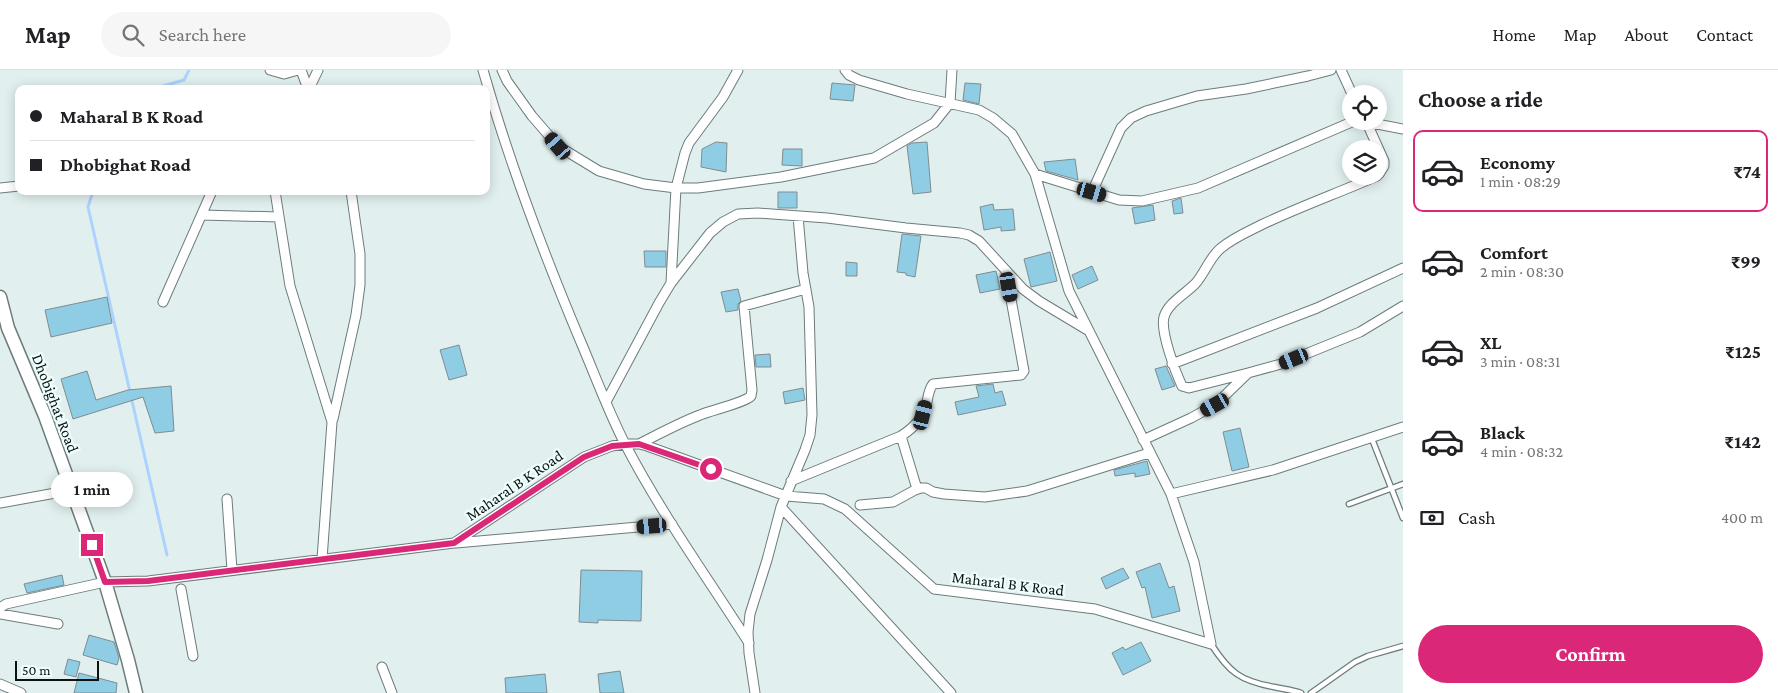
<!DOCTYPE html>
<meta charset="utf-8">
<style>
:root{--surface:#fff;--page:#f6f6f6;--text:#202124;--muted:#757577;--line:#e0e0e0;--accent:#db2777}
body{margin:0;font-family:"Crimson Pro",serif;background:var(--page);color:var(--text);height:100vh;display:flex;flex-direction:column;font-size:19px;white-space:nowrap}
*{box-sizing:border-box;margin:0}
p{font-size:16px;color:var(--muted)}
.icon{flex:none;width:28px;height:28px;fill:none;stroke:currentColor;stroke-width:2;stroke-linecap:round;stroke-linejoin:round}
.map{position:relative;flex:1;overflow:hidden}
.panel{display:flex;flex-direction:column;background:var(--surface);width:375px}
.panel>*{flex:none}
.banner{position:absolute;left:15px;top:15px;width:475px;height:110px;border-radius:10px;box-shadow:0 2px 12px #0003;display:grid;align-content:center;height:110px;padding:0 15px;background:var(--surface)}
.controls{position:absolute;left:1342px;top:15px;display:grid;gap:10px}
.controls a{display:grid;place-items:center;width:45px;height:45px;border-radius:50%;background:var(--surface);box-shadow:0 2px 12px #0003;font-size:25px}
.scale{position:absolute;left:15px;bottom:12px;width:84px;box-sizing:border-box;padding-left:5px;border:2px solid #0c1111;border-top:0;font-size:14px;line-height:18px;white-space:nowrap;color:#0c1111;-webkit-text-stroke:4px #eefefd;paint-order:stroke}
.end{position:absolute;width:22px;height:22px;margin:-11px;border:6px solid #db2777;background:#fff;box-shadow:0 0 0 2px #fff}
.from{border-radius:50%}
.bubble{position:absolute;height:35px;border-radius:18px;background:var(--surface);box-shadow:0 2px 12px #0003;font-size:16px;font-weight:700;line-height:35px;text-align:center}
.car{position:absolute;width:15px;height:30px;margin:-15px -8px;border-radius:6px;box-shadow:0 0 4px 1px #0007;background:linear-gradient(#222 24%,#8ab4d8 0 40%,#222 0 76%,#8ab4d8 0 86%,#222 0)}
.banner b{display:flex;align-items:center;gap:18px;height:48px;font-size:19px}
.banner b+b{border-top:1px solid var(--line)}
.banner i{width:12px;height:12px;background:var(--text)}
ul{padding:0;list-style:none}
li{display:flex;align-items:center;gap:15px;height:82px;margin:0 10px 8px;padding:0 5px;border:2px solid transparent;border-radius:10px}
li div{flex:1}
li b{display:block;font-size:19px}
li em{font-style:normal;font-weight:700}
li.selected{border-color:var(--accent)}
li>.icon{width:45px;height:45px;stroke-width:1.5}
h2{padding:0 15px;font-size:22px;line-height:60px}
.pay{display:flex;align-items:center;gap:12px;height:55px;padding:0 15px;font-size:19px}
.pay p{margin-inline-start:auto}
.button{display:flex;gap:10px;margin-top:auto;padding:10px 15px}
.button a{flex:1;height:58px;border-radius:30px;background:var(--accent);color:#fff;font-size:20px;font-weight:700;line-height:58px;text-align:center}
header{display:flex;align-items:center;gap:30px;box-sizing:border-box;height:70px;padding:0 25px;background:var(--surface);border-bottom:1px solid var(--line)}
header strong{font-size:24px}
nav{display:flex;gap:28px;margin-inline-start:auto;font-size:18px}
.search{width:350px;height:45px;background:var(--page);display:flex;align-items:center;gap:12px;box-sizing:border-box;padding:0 18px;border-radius:28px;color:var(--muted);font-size:19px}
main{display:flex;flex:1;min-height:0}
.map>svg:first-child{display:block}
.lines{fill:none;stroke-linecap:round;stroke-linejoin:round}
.stream{stroke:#add2fd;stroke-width:3}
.building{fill:#8ecde4;stroke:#808c91}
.lane-casing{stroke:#6d7b7b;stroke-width:7}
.street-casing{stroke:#6d7b7b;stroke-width:11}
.secondary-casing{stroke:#6d7b7b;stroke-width:15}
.lane{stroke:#fff;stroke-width:4.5}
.street{stroke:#fff;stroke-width:9}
.secondary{stroke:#fff;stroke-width:12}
.route{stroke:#db2777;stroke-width:6}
.labels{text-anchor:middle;stroke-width:4.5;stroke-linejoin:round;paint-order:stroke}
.street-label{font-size:16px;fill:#0c1111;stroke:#eefefd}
</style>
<header>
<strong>Map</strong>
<div class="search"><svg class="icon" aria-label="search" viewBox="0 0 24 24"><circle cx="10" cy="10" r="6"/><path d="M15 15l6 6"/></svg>Search here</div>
<nav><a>Home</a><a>Map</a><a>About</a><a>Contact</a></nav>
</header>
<main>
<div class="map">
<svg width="1403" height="623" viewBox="0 0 1403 623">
<rect width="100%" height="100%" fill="#e1f0ef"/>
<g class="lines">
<path class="stream" d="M 153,19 L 184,10 L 189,0
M 93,121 L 88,137 L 167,485"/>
</g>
<path class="building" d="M 832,13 L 855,15 L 853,31 L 830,29 Z
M 965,13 L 981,14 L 979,34 L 963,30 Z
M 716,72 L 727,73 L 726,102 L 701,97 L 702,79 Z
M 927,72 L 931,122 L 913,124 L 907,76 L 912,73 Z
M 783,79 L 802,79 L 802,96 L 782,95 Z
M 1075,89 L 1078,110 L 1046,101 L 1044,92 Z
M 778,122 L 797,122 L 797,138 L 778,138 Z
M 1181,128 L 1183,143 L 1174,144 L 1172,131 Z
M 993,134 L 994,140 L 1013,139 L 1015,160 L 1001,161 L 1001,157 L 984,160 L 980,137 Z
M 1153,135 L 1155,150 L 1135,154 L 1132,138 Z
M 902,164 L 921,166 L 915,207 L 906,205 L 906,203 L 897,202 Z
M 644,181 L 666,181 L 666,197 L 645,197 Z
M 1050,182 L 1057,211 L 1031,217 L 1024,189 Z
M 846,192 L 857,193 L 857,206 L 846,206 Z
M 1092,196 L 1098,210 L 1078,219 L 1072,205 Z
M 996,201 L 1000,219 L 980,223 L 976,205 Z
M 738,219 L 741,231 L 738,234 L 738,240 L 726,242 L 721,222 Z
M 107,227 L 112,253 L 51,267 L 45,240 Z
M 459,275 L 467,305 L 449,310 L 440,280 Z
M 770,284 L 771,297 L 756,297 L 755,285 Z
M 1166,296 L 1175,316 L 1162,320 L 1155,299 Z
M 87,301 L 96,330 L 128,320 L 171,316 L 174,361 L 155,363 L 143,327 L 73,349 L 61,309 Z
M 993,314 L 995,323 L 1002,321 L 1006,335 L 958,345 L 955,332 L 979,327 L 976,316 Z
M 803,318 L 805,330 L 785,334 L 783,322 Z
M 1240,358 L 1249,397 L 1232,401 L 1223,362 Z
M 1147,391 L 1150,404 L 1135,407 L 1135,403 L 1115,406 L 1114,400 Z
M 1160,493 L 1169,518 L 1174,516 L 1180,541 L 1152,548 L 1145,517 L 1142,518 L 1136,502 Z
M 1123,498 L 1129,508 L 1106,519 L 1101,508 Z
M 581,500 L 642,501 L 641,551 L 598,550 L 598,553 L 579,552 Z
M 62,505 L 64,515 L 27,523 L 24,514 Z
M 89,565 L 114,572 L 119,588 L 117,595 L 83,585 Z
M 1141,572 L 1151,591 L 1123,605 L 1112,583 L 1123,577 L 1125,580 Z
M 68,589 L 80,592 L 76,607 L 64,604 Z
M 620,601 L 624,623 L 600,623 L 598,604 Z
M 79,603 L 117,613 L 116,623 L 74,623 Z
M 545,604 L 547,623 L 506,623 L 505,608 Z"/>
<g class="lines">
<g class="lane-casing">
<path id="lane" d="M 1372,369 L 1403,448
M 1349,434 L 1403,414
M 1211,574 C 1229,602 1240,611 1274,617 C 1283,619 1292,620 1301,623
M 1311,623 L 1355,592 L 1368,586 L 1403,576"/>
</g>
<g class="street-casing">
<path id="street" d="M 270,0 L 284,4 L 298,0
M 301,0 L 308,19
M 483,0 C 509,92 543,182 580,270 C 595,305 608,341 625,374 C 661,443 707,507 749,573
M 502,0 L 507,11 L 532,46 L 558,76 L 599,101 L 644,114 L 676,118 L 698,118 L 781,107 L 874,88 L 934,53 L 950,33 L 952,0
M 1341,0 L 1352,24
M 309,19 L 318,0
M 1366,51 L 1384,91 L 1384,96 L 1379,104
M 1367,52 L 1403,59
M 1035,104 L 1119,130 L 1142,131 L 1198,118 L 1354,51
M 0,118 L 19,116
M 275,121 L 290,216 L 332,352 L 322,489
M 1092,122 L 1121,58 L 1131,48 L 1146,41 L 1197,26 L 1246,19 L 1308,6 L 1331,0
M 202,145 L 279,147
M 671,213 L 676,118 L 685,83 L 689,73 L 723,27 L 738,0
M 163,232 L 212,121
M 1172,294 L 1317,238 L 1403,198
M 1248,303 L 1189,318 L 1182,316 C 1176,303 1160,262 1164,247 C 1168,233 1185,224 1195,214 C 1205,203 1209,188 1221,178 C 1233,168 1247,162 1261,155 C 1299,137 1338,123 1377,106
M 606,332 L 659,233 L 671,213 L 710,163 L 723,152 L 738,144 L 758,143 L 827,148 L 906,158 L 960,163 L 969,165 L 979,171 L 1023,219 L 1039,231 L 1089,261
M 333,349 L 356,245 L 360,215 L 360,184 L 351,121
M 901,366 L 917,419
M 1143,370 L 1191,348 L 1215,335 L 1248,303 L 1281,294 L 1360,262 L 1403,236
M 639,374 C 659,364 679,353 700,345 C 712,340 744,333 751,326 L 752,320 L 744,236 L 806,219
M 791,411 L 901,366 C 915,357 922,349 927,332 C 928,326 929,319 933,314 L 1021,305 L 1024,301 L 1006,202
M 1171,424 L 1273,400 L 1403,357
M 227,429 L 232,500
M 0,433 L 72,420
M 860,435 L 893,432 L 915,420 L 921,418 L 926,418 L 933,422 L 944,424 L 985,427 L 1027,421 L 1149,383
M 781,437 L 951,623
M 456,473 L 672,454
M 181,519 L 193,586
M 0,538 L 6,534 L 105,512 L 148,511 L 454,473 L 584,387 L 612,376 L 625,374 L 639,374 L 647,376 L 786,426 L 824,429 L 845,439 L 934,519 L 1095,539 L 1211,574 L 1194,492 L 1171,424 L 1069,221 L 1035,104 L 1012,64 L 993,48 L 979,40 L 907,24 L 859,10 L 849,5 L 845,0
M 0,544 L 58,554
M 382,597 L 392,623
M 0,614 L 21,623
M 755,623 L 749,583 L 748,562 L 750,544 L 767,490 L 781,437 L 805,380 L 810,365 L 812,345 L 809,237 L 803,203 L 798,146"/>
</g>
<g class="secondary-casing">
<path id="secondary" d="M 0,227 L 8,258 L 45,346 L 105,512 L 128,590 L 136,623"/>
</g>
<use href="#lane" class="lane"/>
<use href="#street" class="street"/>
<use href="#secondary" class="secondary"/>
</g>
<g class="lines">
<path class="route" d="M 92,475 L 105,512 L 148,511 L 454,473 L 584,387 L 612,376 L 639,374 L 711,399"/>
</g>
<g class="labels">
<g class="street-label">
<text transform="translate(56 333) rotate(69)" y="6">Dhobighat Road</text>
<text transform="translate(514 415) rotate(-34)" y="6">Maharal B K Road</text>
<text transform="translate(1008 513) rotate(7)" y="6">Maharal B K Road</text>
</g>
</g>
</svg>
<div class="controls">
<a><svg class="icon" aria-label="locate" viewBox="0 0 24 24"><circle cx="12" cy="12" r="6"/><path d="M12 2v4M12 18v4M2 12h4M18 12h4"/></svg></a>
<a><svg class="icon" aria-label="layers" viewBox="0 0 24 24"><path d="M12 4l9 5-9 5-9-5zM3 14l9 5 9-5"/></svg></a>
</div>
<div class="scale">50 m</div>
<i class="end from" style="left:711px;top:399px"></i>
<i class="end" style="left:92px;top:475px"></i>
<div class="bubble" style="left:51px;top:402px;width:82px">1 min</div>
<i class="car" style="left:558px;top:76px;rotate:319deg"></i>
<i class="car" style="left:1092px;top:122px;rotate:106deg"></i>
<i class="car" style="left:1009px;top:217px;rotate:170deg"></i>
<i class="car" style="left:1294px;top:289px;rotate:248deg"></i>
<i class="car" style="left:1215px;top:335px;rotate:241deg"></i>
<i class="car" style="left:923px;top:345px;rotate:14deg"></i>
<i class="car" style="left:652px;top:456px;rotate:265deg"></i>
<div class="banner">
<b><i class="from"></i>Maharal B K Road</b>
<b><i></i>Dhobighat Road</b>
</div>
</div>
<section class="panel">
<h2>Choose a ride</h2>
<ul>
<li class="selected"><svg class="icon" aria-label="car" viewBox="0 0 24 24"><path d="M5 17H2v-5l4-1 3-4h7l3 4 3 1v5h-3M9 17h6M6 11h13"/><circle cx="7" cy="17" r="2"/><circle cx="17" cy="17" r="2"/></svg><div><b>Economy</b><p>1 min · 08:29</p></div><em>₹74</em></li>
<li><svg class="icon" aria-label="car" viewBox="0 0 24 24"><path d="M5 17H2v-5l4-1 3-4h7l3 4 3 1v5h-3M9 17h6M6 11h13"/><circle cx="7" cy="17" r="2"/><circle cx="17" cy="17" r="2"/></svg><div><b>Comfort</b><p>2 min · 08:30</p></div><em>₹99</em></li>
<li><svg class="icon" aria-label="car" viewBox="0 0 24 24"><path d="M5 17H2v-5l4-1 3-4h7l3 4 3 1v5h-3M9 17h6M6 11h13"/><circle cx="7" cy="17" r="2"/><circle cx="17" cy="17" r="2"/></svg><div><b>XL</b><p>3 min · 08:31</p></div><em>₹125</em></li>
<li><svg class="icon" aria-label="car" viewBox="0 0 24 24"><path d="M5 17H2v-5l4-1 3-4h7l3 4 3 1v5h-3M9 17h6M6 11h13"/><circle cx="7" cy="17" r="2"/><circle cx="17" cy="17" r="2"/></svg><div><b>Black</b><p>4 min · 08:32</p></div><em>₹142</em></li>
</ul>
<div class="pay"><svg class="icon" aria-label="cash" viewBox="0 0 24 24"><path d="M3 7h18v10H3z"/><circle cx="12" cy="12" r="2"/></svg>Cash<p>400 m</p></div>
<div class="button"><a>Confirm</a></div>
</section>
</main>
